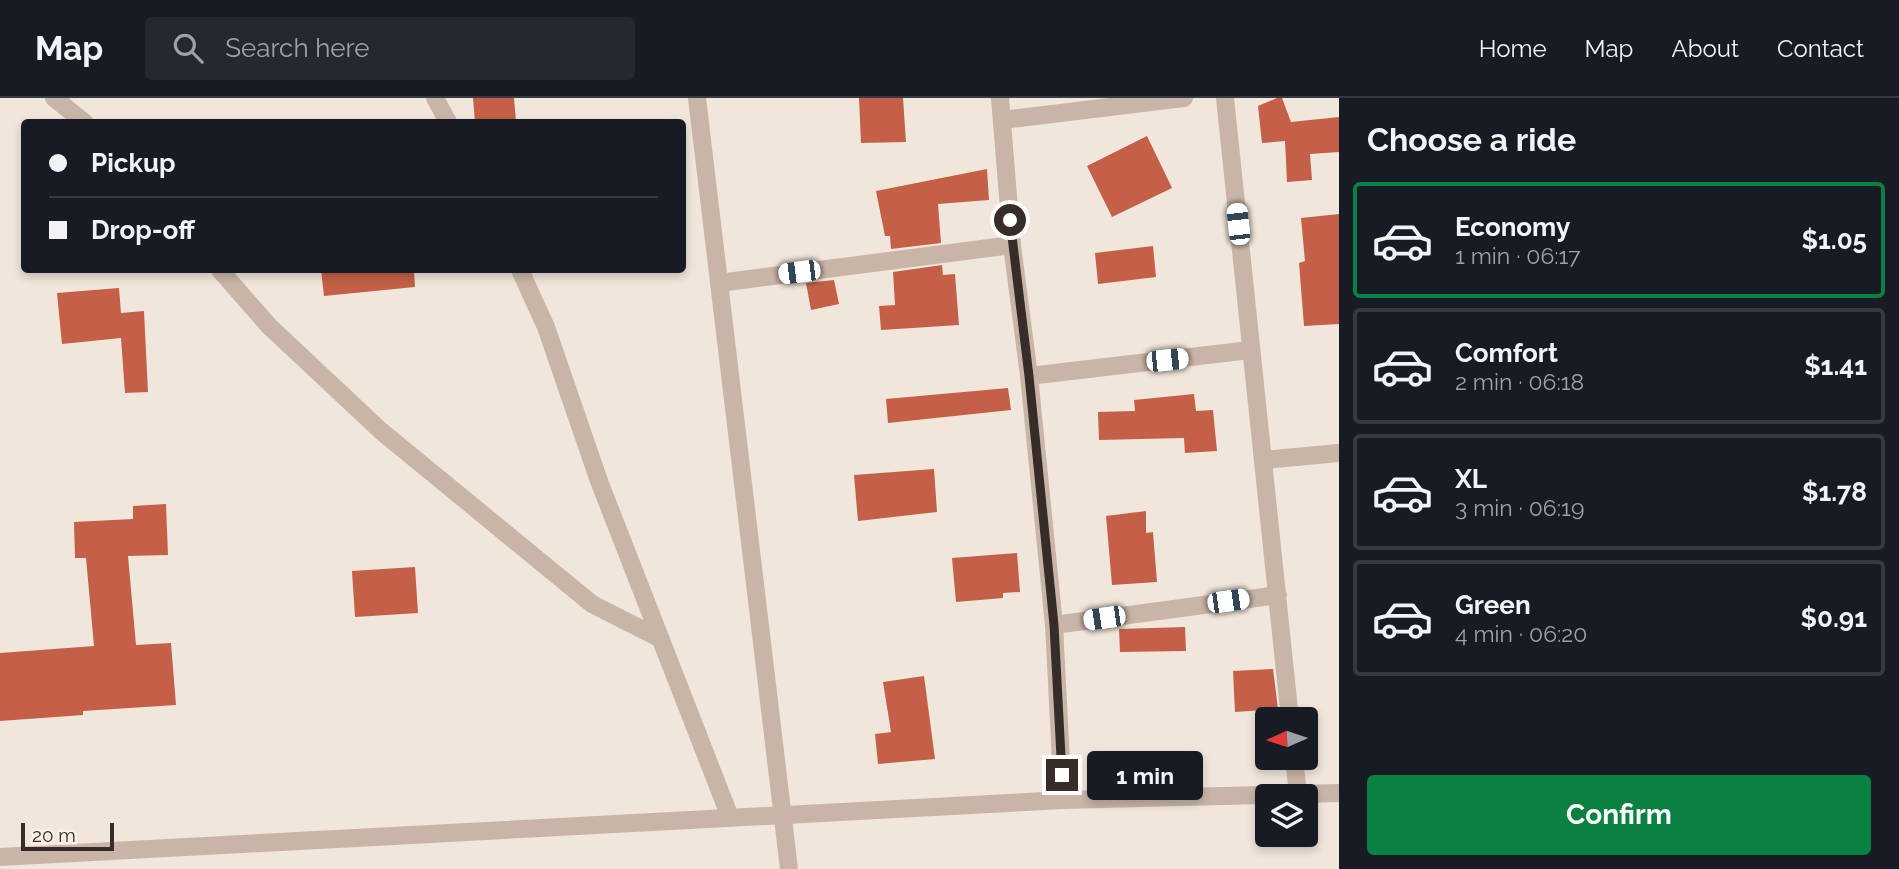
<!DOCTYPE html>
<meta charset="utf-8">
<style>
:root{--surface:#171b24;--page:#242831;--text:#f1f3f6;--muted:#9ea1a6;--line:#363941;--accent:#0b8043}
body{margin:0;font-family:Raleway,sans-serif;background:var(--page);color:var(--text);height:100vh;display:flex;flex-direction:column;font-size:26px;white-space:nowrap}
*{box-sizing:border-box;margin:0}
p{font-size:23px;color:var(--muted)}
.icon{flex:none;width:38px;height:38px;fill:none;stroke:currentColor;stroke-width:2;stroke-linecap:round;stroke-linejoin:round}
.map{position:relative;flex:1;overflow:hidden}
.drawer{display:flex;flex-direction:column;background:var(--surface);width:560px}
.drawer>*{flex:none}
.hud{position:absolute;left:21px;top:21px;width:665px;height:154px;border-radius:7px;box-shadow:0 4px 10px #0003;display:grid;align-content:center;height:154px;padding:0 28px;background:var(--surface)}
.needle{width:46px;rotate:267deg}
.buttons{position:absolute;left:1255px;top:609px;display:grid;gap:14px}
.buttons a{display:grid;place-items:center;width:63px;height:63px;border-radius:7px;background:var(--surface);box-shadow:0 4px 10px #0003;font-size:35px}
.scale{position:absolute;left:21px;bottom:18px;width:93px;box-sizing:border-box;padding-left:7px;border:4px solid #362c28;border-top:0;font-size:19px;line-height:24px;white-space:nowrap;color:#362c28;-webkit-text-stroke:5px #f9f0e7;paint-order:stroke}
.end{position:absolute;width:32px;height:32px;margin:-16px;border:9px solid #362c28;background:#fff;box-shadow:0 0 0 4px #fff}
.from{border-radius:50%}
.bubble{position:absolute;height:49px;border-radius:7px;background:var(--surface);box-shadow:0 4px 10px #0003;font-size:23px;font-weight:700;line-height:49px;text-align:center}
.car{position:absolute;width:21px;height:42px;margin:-21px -10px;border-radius:9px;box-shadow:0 0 5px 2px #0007;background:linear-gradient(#fff 24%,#345 0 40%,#fff 0 76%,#345 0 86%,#fff 0)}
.hud b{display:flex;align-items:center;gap:24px;height:66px;font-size:26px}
.hud b+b{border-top:2px solid var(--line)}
.hud i{width:18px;height:18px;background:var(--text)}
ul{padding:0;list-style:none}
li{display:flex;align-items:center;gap:21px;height:116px;margin:0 14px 10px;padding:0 14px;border:4px solid var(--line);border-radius:7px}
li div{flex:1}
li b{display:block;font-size:26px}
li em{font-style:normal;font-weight:700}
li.current{border-color:var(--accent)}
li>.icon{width:63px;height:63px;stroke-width:1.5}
h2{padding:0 28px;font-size:32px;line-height:84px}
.primary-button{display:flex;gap:14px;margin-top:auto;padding:14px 28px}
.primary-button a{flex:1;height:80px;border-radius:7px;background:var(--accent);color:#fff;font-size:28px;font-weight:700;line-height:80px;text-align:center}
header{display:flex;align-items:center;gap:42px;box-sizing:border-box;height:98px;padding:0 35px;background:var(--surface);border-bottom:2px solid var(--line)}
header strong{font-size:33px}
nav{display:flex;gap:38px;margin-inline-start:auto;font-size:24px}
.search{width:490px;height:63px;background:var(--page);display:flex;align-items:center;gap:18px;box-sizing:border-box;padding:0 24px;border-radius:7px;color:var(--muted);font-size:26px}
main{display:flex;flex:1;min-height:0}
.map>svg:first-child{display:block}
.building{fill:#c46047}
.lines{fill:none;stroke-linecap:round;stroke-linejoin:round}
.minor{stroke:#c9b5a7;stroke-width:18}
.tertiary{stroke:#c9b5a7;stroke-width:18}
.route{stroke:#362c28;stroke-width:9}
</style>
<header>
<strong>Map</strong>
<div class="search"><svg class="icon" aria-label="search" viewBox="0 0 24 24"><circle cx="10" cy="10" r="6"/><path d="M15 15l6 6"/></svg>Search here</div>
<nav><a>Home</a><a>Map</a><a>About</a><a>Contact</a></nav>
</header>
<main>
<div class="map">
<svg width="1339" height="771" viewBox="0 0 1339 771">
<rect width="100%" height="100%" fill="#f1e6db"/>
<path class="building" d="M 473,0 L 514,0 L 516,24 L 475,24 Z
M 859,0 L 903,0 L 906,44 L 861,45 Z
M 1277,0 L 1282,0 L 1291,24 L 1339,19 L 1339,54 L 1310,56 L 1312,82 L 1287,84 L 1285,43 L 1262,45 L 1258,8 Z
M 1147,38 L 1172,90 L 1112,119 L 1087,68 Z
M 987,71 L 989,102 L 938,106 L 941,145 L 891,151 L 890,138 L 885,138 L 876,93 Z
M 1339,116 L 1339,226 L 1304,228 L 1299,165 L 1305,163 L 1301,120 Z
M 1153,148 L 1156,179 L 1098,186 L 1095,155 Z
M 942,167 L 943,177 L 955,176 L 959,227 L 881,232 L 879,208 L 895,207 L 893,174 Z
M 321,172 L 414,172 L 415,189 L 324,198 Z
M 834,182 L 839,206 L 811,212 L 806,185 Z
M 119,190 L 121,215 L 144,213 L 148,294 L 125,295 L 121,240 L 62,246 L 57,195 Z
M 1008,290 L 1011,312 L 888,325 L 886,301 Z
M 1194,296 L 1196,313 L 1213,312 L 1217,353 L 1185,355 L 1184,340 L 1099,342 L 1098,314 L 1135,313 L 1134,302 Z
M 934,371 L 937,414 L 858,423 L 854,377 Z
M 166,406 L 168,457 L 128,458 L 136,547 L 171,545 L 176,607 L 83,613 L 83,617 L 0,623 L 0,555 L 94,548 L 86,460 L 75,460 L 74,424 L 133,421 L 133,408 Z
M 1146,413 L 1146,435 L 1153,434 L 1157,484 L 1112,487 L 1106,418 Z
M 1017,455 L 1020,494 L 1003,495 L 1003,500 L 956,504 L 952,460 Z
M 415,469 L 418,515 L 355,519 L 352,473 Z
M 1185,529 L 1186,553 L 1120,554 L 1119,531 Z
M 1273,571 L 1278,611 L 1235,614 L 1233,573 Z
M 924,578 L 935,661 L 878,666 L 875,636 L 891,634 L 883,584 Z"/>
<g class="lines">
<path class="minor" d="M 54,0 L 84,24
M 435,0 L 448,24
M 697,0 L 789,771
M 1000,0 L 1012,147 L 1029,278 L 1054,527 L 1063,702
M 1225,0 L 1290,621
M 1003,22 L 1184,0
M 220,172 L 269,228 L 381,333 L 592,506 L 661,541
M 520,172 L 546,229 L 599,383 L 730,719
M 719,185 L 1012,147
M 1029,278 L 1250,252
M 1263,362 L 1339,355
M 1054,527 L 1278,497
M 1294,660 L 1298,696"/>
<path class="tertiary" d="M 0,759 L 1063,702 L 1339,695"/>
</g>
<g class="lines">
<path class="route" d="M 1010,122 L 1029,278 L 1054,527 L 1062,677"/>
</g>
</svg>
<div class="buttons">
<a><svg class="needle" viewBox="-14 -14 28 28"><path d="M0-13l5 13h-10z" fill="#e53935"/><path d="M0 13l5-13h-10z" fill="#9ea1a6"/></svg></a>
<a><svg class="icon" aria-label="layers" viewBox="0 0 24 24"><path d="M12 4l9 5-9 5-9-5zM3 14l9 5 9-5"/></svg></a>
</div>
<div class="scale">20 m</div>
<i class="end from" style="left:1010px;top:122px"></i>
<i class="end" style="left:1062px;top:677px"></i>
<div class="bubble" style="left:1087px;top:653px;width:116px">1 min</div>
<i class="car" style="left:1238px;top:126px;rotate:354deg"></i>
<i class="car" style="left:799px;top:174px;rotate:263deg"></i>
<i class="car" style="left:1167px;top:262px;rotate:84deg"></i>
<i class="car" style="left:1228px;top:503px;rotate:82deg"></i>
<i class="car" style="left:1104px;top:520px;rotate:262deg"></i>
<div class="hud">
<b><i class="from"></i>Pickup</b>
<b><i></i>Drop-off</b>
</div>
</div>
<section class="drawer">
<h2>Choose a ride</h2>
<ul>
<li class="current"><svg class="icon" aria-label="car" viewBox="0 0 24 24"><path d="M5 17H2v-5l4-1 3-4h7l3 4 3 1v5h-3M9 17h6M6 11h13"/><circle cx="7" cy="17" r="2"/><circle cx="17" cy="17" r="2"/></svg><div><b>Economy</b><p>1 min · 06:17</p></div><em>$1.05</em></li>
<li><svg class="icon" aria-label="car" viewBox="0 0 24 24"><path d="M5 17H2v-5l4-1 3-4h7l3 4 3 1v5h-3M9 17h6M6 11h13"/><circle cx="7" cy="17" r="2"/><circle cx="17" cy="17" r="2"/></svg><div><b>Comfort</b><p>2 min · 06:18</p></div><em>$1.41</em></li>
<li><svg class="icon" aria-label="car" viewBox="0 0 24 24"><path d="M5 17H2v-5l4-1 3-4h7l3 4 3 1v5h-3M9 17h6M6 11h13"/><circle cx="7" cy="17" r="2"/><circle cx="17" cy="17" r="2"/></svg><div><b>XL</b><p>3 min · 06:19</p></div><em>$1.78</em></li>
<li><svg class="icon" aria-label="car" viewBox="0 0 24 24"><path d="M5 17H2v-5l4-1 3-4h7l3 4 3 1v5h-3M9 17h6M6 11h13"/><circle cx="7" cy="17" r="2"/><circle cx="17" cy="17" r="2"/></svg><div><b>Green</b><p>4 min · 06:20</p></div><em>$0.91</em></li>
</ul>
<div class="primary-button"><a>Confirm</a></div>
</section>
</main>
